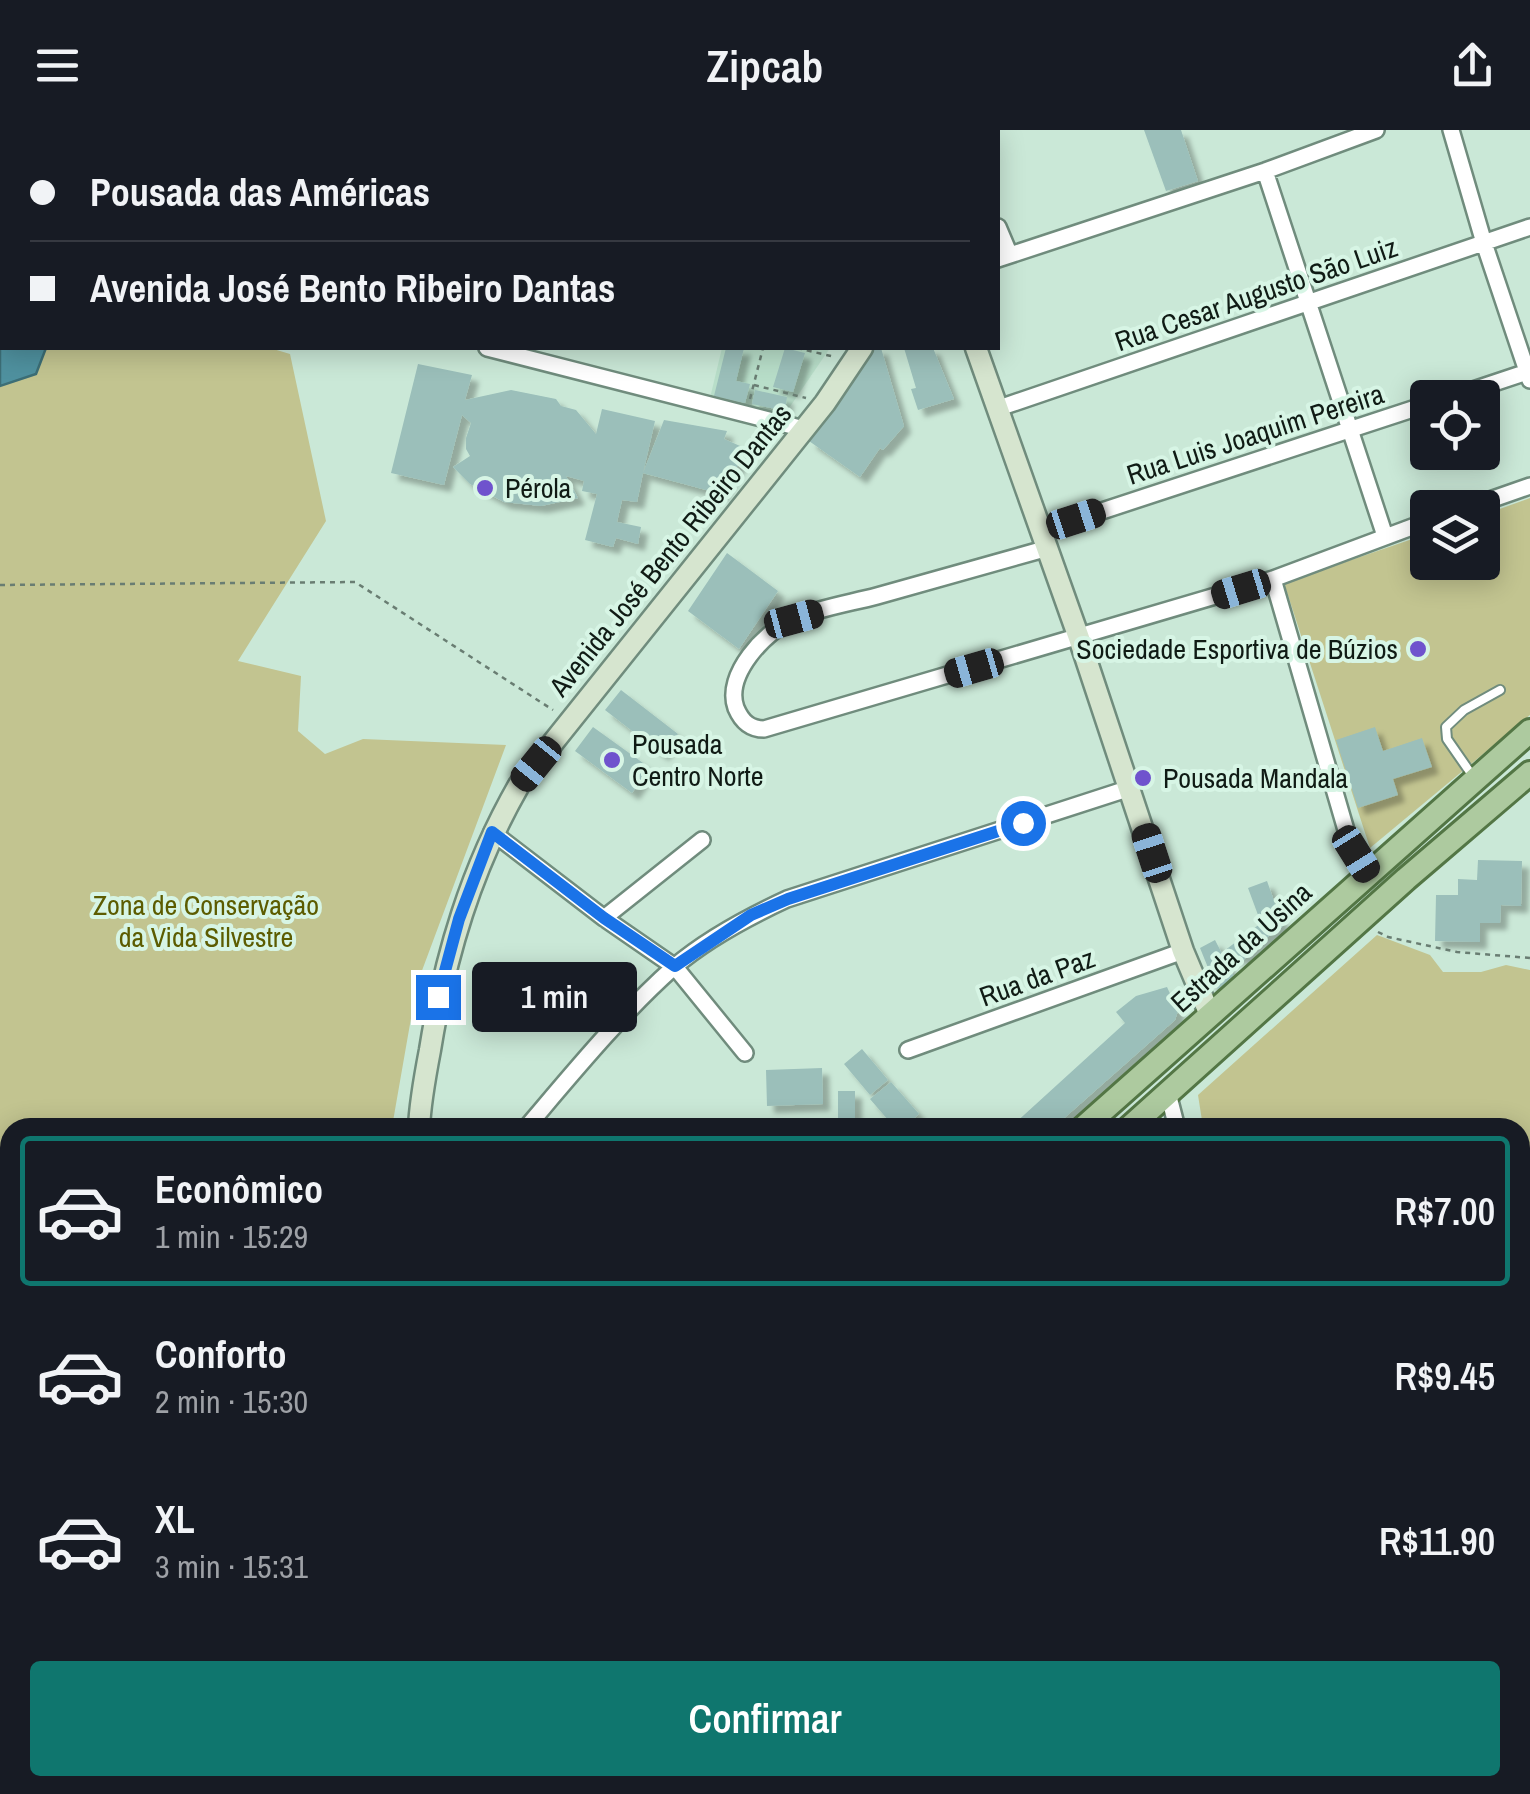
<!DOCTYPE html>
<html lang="pt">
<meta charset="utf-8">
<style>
:root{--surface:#171b24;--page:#20242c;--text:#f1f3f6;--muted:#9ea1a6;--line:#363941;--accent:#0f766e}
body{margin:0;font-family:"Archivo Narrow",sans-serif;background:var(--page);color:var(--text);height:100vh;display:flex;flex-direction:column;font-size:38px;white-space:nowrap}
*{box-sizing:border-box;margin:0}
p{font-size:32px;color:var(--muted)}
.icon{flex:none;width:55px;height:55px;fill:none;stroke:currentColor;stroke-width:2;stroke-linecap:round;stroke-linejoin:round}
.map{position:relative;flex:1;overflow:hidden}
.details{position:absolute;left:0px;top:988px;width:1530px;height:678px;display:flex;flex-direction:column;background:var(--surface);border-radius:30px 30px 0 0;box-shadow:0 5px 25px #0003}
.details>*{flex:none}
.banner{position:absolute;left:0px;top:0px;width:1000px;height:220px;box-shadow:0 5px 25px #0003;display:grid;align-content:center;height:220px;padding:0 30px;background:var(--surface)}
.fabs{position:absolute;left:1410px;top:250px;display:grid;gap:20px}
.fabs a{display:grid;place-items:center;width:90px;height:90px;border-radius:10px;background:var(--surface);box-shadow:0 5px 25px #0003;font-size:50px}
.end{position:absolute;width:45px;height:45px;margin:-22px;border:12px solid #1a73e8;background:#fff;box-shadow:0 0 0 5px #fff}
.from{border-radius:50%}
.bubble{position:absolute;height:70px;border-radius:10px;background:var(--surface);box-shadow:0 5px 25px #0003;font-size:32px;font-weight:600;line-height:70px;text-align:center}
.car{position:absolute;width:30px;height:60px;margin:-30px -15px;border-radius:12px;box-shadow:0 0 8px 2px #0007;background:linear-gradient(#222 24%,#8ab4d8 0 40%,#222 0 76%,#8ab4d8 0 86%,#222 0)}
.banner b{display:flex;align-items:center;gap:35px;height:95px;font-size:38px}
.banner b+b{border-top:2px solid var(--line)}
.banner i{width:25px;height:25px;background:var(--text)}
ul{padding:18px 0 0;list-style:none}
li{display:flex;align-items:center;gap:30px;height:150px;margin:0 20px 15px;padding:0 10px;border:5px solid transparent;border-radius:10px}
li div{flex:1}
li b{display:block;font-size:38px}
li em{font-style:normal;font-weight:600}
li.selected{border-color:var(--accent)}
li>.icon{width:90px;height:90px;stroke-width:1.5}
.cta{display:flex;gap:20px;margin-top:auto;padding:20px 30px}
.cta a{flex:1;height:115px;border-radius:10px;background:var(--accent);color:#fff;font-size:40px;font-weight:600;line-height:115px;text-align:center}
header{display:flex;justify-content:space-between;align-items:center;height:130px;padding:0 30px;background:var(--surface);font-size:45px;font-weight:600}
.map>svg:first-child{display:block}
.built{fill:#b8dec9}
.green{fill:#c2c490}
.water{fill:#4f919f;stroke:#3c6e76;stroke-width:2.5}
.building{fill:#9bbfba;filter:url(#shadow)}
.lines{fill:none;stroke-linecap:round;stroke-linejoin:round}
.lane-casing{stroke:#708c7d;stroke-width:12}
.street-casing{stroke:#708c7d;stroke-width:20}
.secondary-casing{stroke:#708c7d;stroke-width:25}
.primary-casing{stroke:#537645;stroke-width:28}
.path{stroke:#697d72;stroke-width:2.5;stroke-dasharray:5 5;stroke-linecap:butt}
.lane{stroke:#fff;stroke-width:8}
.street{stroke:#fff;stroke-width:15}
.secondary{stroke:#d6e5cf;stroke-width:20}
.primary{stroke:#adca9f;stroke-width:22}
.route{stroke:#1a73e8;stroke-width:12}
.poi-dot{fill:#6f53cd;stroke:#d7f5e5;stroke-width:4}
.labels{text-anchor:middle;stroke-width:8;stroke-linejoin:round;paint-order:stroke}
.street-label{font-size:28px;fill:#101b15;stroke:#d7f5e5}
.poi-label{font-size:28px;fill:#101b15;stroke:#d7f5e5;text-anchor:start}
.park-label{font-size:28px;fill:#5c5c00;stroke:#d7f5e5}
</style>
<header><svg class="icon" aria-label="menu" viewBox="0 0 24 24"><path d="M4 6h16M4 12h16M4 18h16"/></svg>Zipcab<svg class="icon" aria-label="share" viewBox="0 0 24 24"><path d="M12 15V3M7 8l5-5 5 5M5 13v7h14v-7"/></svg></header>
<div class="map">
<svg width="1530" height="1664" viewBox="0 0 1530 1664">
<defs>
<filter id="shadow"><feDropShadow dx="7" dy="7" stdDeviation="2.5" flood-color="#0004"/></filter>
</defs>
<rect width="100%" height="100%" fill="#cae8d7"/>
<path class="built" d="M 722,218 L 830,218 L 785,284 L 710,268 Z"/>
<path class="green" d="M 0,0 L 133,0 L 2,2 L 2,218 L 270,218 L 290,224 L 326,391 L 238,531 L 301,546 L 298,601 L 325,624 L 363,609 L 506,615 L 417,854 L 392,997 L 10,998 L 10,1411 L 0,1412 Z
M 1530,368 L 1530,585 L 1370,718 L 1284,453 L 1427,404 L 1428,432 L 1482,432 L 1483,385 Z
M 1377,805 L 1430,825 L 1443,842 L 1481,842 L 1506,835 L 1530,840 L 1530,1145 L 1520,1160 L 1520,998 L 1203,997 L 1198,965 Z
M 1245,1655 L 1395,1655 L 1393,1664 L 1239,1664 Z"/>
<path class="water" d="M 0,22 L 2,218 L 46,218 L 36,244 L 0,256 Z
M 833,1655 L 1093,1655 L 1130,1664 L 824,1664 L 823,1661 Z"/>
<path class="building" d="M 1144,0 L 1181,0 L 1198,51 L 1166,61 Z
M 726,218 L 744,218 L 736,251 L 750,254 L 745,273 L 714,266 Z
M 785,218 L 805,223 L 793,262 L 773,257 Z
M 874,218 L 881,218 L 904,296 L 883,320 L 880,318 L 860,347 L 809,311 Z
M 904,218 L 933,218 L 954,269 L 918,280 L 911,259 L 916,258 Z
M 418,234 L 472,245 L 465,270 L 511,260 L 556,269 L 561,276 L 576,280 L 596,304 L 602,279 L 655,291 L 643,343 L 664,290 L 727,301 L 724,309 L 747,319 L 721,364 L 643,343 L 637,372 L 622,370 L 617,392 L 641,397 L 638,414 L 616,408 L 613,417 L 585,410 L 597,364 L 582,361 L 584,351 L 566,346 L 578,368 L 541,376 L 504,372 L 470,354 L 453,337 L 470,326 L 466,319 L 466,308 L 471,293 L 462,285 L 444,355 L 391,343 Z
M 755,260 L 787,267 L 785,281 L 752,274 Z
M 727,423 L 778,461 L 739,519 L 688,481 Z
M 621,560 L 678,604 L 662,624 L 605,580 Z
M 593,597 L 650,638 L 632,663 L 575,621 Z
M 1375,597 L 1383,621 L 1422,608 L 1432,637 L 1393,649 L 1398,665 L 1358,678 L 1336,610 Z
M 1478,730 L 1522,731 L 1521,776 L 1501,775 L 1500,793 L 1480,793 L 1480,812 L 1435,811 L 1436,765 L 1458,765 L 1458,749 L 1477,750 Z
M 1267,751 L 1283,796 L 1251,819 L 1253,822 L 1242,831 L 1238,825 L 1231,830 L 1224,821 L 1261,793 L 1248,758 Z
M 1215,810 L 1234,847 L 1218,859 L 1207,849 L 1211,845 L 1200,818 Z
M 1167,857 L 1178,881 L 1175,890 L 1053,998 L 1016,998 L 1013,995 L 1125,893 L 1116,882 L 1136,866 Z
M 862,919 L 888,950 L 870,965 L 844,934 Z
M 822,938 L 823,974 L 767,976 L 766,940 Z
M 891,952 L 919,984 L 903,998 L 895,998 L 870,969 Z
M 838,961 L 855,961 L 855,998 L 838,998 Z
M 171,1655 L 218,1655 L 207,1664 L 179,1664 Z
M 342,1655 L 395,1655 L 385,1664 L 350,1664 Z"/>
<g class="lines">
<g class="lane-casing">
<path id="lane" d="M 1472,645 L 1447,609 L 1446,597 L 1464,580 L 1500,560"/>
</g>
<g class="street-casing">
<path id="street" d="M 265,0 L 275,2
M 955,0 L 956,2
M 1451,0 L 1484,113 L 1530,250
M 169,2 L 170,0
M 589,2 L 590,0
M 1265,41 L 1385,406
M 998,97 L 1009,123
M 998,129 L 1265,41 L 1376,0
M 487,218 L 804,299
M 1449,268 L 1530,241
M 999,278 L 1530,97
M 1467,378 L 1530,356
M 1041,401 L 1428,274
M 1048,418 C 991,434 934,450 877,466 C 850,473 820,478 795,488 C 765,501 724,545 736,578 C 742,592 750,599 764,599 L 1273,449 L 1428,391
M 1273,449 L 1346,700 L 1368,743
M 492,702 L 604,788 L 675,837 L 745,923
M 604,788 L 702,710
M 908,920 L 1183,821
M 1168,963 L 1177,998
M 526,998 C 572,944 621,884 674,837 C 707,809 748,787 787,769 L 1130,658
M 1520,1280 L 1530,1267
M 1520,1495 L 1530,1485
M 644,1655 L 659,1664"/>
</g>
<g class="secondary-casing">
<path id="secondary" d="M 976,218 L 1079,508 L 1183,821 L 1210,885
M 419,998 C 420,972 425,946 430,920 C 445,826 471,739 519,655 L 825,273 L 862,218
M 522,1655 L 530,1664
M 794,1655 L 796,1664"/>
</g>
<g class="primary-casing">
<path id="primary" d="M 1083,998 L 1530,601
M 1129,998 L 1406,749 L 1530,643
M 0,1437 L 10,1435
M 0,1458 L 10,1457"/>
</g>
<path class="path" d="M 797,218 L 835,227
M 754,255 L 806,268
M 750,269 L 763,218
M 0,455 L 355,452 L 553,580
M 1378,802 L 1388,807 L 1457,822 L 1530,828
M 1520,1617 L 1530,1610
M 610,1655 L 619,1664
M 1147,1655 L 1179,1664
M 1361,1655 L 1462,1659 L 1467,1655
M 1298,1664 L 1337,1655"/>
<use href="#lane" class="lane"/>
<use href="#street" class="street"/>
<use href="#secondary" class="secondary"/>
<use href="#primary" class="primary"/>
</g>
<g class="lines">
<path class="route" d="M 438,867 L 459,789 L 492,702 L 604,788 L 675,836 L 751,785 L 788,769 L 1023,693"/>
</g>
<g class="poi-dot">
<circle cx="485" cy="358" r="10"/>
<circle cx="1418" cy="519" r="10"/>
<circle cx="612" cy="630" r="10"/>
<circle cx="1143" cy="648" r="10"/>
</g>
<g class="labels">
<g class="street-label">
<text transform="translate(1256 164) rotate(-19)" y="10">Rua Cesar Augusto São Luiz</text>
<text transform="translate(1255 304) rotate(-18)" y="10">Rua Luis Joaquim Pereira</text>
<text transform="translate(670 420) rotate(-51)" y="10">Avenida José Bento Ribeiro Dantas</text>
<text transform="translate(1241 817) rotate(-42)" y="10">Estrada da Usina</text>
<text transform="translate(1037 847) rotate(-20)" y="10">Rua da Paz</text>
</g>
<g class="poi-label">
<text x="505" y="368">Pérola</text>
<text x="1398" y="529" text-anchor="end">Sociedade Esportiva de Búzios</text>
<text x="632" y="624">Pousada<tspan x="632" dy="32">Centro Norte</tspan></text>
<text x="1163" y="658">Pousada Mandala</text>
</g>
<g class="park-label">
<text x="206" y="785">Zona de Conservação<tspan x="206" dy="32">da Vida Silvestre</tspan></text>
</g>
</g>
</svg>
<div class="fabs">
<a><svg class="icon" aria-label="locate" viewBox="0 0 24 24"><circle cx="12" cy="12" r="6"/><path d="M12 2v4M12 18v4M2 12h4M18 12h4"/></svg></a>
<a><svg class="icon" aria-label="layers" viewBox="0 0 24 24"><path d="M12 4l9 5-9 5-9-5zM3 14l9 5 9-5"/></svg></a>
</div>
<i class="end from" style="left:1023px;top:693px"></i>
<i class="end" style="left:438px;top:867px"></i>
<div class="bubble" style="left:472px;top:832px;width:165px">1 min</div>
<i class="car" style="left:1076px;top:389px;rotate:72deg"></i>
<i class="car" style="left:1241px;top:459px;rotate:253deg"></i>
<i class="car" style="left:794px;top:489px;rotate:75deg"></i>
<i class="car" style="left:974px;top:538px;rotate:254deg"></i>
<i class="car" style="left:536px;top:634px;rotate:219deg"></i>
<i class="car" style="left:1152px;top:723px;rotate:342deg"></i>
<i class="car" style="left:1356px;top:724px;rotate:148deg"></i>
<div class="banner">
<b><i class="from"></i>Pousada das Américas</b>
<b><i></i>Avenida José Bento Ribeiro Dantas</b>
</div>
<section class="details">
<ul>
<li class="selected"><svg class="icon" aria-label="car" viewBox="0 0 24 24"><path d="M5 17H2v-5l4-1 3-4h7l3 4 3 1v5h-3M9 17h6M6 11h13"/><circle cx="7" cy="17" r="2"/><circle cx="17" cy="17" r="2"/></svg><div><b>Econômico</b><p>1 min · 15:29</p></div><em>R$7.00</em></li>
<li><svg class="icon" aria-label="car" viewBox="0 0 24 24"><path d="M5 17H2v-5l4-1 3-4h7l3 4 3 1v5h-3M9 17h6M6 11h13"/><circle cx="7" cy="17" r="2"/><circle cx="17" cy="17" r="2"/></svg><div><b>Conforto</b><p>2 min · 15:30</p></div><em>R$9.45</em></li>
<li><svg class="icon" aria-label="car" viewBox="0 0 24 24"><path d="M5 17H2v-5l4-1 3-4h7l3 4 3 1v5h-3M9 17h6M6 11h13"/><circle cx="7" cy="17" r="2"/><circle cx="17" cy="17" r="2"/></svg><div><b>XL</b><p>3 min · 15:31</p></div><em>R$11.90</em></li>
</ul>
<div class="cta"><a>Confirmar</a></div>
</section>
</div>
